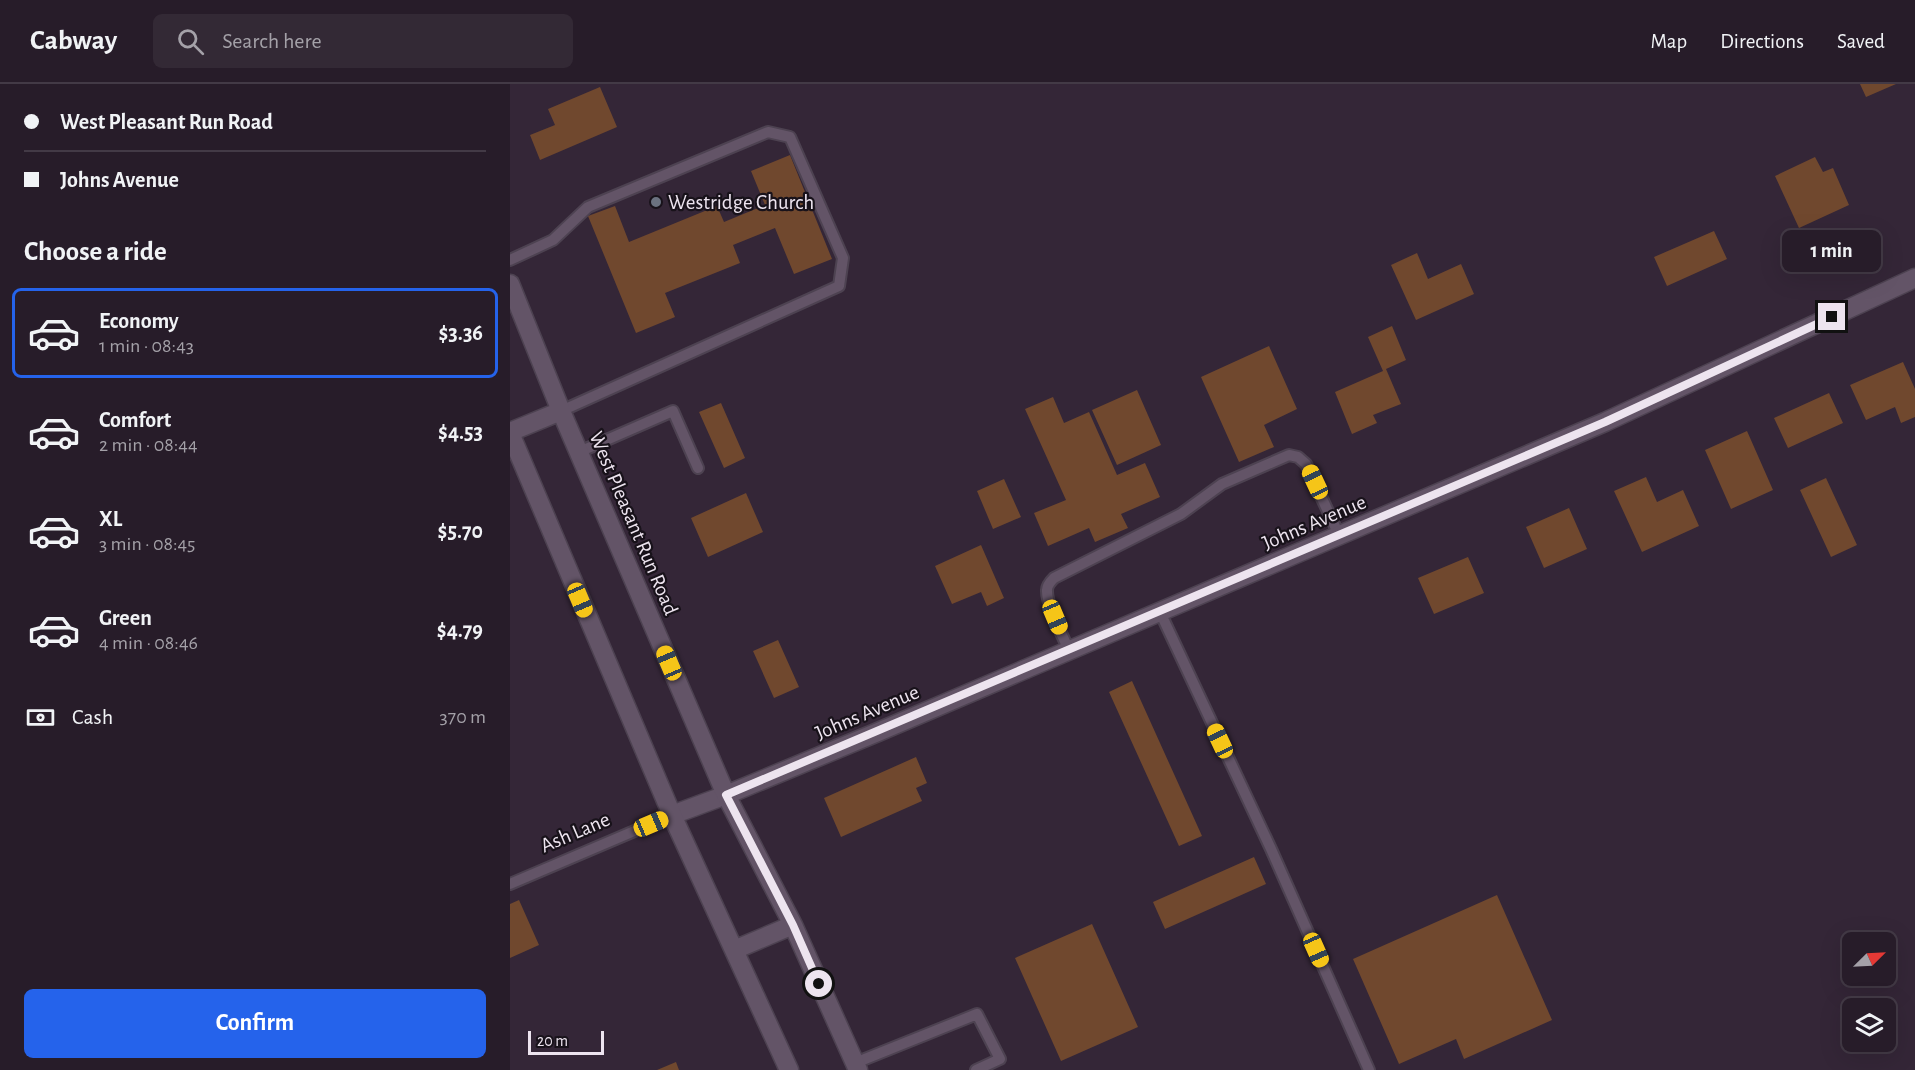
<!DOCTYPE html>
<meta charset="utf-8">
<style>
:root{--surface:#271c29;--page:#332935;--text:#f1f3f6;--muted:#a4a1a8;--line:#433a46;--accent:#2563eb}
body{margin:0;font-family:"Alegreya Sans",sans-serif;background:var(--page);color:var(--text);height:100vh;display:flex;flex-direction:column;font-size:22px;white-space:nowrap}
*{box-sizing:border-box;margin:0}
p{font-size:20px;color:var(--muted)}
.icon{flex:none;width:33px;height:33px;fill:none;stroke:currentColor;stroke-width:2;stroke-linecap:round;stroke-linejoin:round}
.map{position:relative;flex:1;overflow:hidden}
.details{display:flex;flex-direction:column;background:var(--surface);width:510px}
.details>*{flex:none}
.hud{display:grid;align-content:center;height:132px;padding:0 24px;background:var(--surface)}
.needle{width:39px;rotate:66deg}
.controls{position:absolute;left:1332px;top:848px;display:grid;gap:12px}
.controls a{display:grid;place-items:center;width:54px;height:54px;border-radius:9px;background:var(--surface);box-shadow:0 6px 24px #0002,0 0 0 2px var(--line);font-size:30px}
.scale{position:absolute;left:18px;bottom:15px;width:76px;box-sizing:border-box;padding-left:6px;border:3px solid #ede4ef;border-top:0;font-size:16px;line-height:21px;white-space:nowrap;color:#ede4ef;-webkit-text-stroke:4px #18121a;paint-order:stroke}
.end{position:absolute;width:27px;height:27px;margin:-14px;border:8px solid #ede4ef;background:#111;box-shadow:0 0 0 3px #111}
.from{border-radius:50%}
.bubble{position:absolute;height:42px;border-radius:9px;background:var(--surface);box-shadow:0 6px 24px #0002,0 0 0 2px var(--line);font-size:20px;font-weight:700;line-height:42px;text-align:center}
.car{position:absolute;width:18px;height:36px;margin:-18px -9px;border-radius:8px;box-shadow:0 0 4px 2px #0007;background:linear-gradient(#f5c518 24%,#345 0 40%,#f5c518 0 76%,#345 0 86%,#f5c518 0)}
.hud b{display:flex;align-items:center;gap:21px;height:57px;font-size:22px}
.hud b+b{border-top:2px solid var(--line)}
.hud i{width:15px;height:15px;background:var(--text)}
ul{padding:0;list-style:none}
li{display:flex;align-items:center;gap:18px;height:90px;margin:0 12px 9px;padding:0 12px;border:3px solid transparent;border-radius:9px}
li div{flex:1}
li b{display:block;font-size:22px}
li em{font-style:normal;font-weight:700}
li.current{border-color:var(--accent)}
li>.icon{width:54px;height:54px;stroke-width:1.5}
h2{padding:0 24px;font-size:27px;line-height:72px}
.pay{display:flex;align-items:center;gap:15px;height:66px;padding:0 24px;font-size:22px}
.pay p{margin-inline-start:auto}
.button{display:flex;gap:12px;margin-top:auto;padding:12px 24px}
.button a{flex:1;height:69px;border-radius:9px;background:var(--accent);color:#fff;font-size:24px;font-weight:700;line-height:69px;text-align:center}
header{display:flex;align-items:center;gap:36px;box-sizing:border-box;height:84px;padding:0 30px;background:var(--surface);border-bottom:2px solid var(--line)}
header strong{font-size:28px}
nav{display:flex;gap:33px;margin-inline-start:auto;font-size:21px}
.search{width:420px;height:54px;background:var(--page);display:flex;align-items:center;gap:15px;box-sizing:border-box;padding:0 21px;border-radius:9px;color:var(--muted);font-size:22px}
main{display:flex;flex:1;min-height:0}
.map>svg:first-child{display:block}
.building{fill:#70482e}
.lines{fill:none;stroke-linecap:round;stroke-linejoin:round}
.lane-casing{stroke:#4d4251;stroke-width:14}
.street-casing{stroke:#4d4251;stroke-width:21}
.secondary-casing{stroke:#4d4251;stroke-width:21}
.lane{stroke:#635467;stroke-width:10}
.street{stroke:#635467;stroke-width:18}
.secondary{stroke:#635467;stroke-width:18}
.route{stroke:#ede4ef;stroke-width:8}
.worship-dot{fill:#6b7280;stroke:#18121a;stroke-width:2}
.labels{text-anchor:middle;stroke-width:4.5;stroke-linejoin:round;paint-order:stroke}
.poi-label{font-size:21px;fill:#ede4ef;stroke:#18121a;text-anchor:start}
.street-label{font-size:21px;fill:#ede4ef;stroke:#18121a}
</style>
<header>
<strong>Cabway</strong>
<div class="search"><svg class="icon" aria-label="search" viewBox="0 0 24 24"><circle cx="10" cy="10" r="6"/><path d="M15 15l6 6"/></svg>Search here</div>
<nav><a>Map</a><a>Directions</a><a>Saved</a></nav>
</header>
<main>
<section class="details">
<div class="hud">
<b><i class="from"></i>West Pleasant Run Road</b>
<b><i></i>Johns Avenue</b>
</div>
<h2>Choose a ride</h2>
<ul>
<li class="current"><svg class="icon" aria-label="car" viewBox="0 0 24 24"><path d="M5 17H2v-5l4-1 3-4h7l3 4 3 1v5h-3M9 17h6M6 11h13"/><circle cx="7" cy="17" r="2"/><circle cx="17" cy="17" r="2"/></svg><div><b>Economy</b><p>1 min · 08:43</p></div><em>$3.36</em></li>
<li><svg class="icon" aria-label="car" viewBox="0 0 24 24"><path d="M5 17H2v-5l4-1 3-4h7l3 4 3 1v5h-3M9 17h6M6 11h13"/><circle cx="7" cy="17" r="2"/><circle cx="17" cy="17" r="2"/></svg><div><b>Comfort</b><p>2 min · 08:44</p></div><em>$4.53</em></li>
<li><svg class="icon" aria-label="car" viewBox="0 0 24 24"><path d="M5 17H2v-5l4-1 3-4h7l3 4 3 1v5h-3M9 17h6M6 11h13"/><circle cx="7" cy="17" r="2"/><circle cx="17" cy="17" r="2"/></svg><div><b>XL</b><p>3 min · 08:45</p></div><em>$5.70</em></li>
<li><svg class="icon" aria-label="car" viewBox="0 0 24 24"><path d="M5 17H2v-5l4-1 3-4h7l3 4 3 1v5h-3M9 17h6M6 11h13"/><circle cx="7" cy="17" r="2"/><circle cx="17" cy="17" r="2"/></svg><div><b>Green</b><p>4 min · 08:46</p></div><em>$4.79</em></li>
</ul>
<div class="pay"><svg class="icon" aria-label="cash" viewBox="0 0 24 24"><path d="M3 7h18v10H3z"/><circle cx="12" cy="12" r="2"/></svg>Cash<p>370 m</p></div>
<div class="button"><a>Confirm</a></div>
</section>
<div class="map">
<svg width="1405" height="986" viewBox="0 0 1405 986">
<rect width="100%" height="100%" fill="#342637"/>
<path class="building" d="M 1350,0 L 1386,0 L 1356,13 Z
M 90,3 L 107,43 L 30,76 L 20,51 L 45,41 L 38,25 Z
M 280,71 L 322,175 L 284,190 L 265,144 L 223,161 L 230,179 L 155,209 L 165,233 L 126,249 L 78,132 L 105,122 L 119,158 L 207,122 L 214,138 L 255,121 L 241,87 Z
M 1305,73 L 1313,88 L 1323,84 L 1339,121 L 1289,144 L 1265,92 Z
M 1204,147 L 1217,175 L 1157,202 L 1144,173 Z
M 907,169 L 918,195 L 951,180 L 964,210 L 906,236 L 881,181 Z
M 882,242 L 896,276 L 876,285 L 891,320 L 863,331 L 867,339 L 842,350 L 825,308 L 873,287 L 858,253 Z
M 759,262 L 787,325 L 754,341 L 764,363 L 729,378 L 691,293 Z
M 1393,278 L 1405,305 L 1405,333 L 1391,339 L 1385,323 L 1356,336 L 1340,301 Z
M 627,306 L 651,361 L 607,381 L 582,326 Z
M 1319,309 L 1333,339 L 1278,364 L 1264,334 Z
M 543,313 L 554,339 L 579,328 L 607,391 L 635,379 L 650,413 L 611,430 L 618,444 L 585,458 L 579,444 L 538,462 L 524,429 L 556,416 L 515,325 Z
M 211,319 L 235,374 L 214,384 L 189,328 Z
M 1237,347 L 1263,406 L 1221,425 L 1195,366 Z
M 1136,393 L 1147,418 L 1173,406 L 1189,442 L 1132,468 L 1104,407 Z
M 1316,394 L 1347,461 L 1321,473 L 1290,406 Z
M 494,395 L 511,433 L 483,445 L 467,407 Z
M 236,409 L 253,448 L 198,473 L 181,434 Z
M 1059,424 L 1077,465 L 1034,484 L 1016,443 Z
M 471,461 L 494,514 L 477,522 L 471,508 L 442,520 L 425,482 Z
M 958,473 L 974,509 L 924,530 L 908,494 Z
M 268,556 L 289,603 L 264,614 L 243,567 Z
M 622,597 L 692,752 L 669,762 L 599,608 Z
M 406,673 L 417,699 L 406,704 L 412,717 L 331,753 L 314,714 Z
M 744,773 L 756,800 L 655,845 L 643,818 Z
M 987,811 L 1042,936 L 954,975 L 946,955 L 889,980 L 843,875 Z
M 9,816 L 29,861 L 0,874 L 0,820 Z
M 582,840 L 628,943 L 551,977 L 505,874 Z
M 166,978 L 169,986 L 147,986 Z"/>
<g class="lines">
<g class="lane-casing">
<path id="lane" d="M 0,176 L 43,156 L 78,123 L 258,48 L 280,53 L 333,174 L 329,202 L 51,327
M 69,368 L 163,327 L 188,384
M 650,528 L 761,765 L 859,986
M 559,566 C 553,553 536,520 537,506 C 537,501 541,497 544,494 L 671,430 L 712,400 L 779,371 L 788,373 L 796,380 L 829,451
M 0,800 L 162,731
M 345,979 L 467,930 L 490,975 L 466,986"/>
</g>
<g class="street-casing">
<path id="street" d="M 162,731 L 216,711 L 368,648 L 1095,338 L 1405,194"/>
</g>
<g class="secondary-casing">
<path id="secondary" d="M 0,200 L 51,327 L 216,711 L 283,841 L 348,986
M 0,348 L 51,327
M 0,349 L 162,731 L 279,986
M 224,866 L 283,841"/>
</g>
<use href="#lane" class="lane"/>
<use href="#street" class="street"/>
<use href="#secondary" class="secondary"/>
</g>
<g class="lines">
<path class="route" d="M 309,900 L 283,841 L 216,711 L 1095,338 L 1322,233"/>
</g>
<circle class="worship-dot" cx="146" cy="118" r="6"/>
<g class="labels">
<g class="poi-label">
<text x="158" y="125">Westridge Church</text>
</g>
<g class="street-label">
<text transform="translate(804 438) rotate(-23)" y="7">Johns Avenue</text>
<text transform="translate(124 439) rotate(67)" y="7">West Pleasant Run Road</text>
<text transform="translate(357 628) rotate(-23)" y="7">Johns Avenue</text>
<text transform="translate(65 748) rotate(-23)" y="7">Ash Lane</text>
</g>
</g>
</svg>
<div class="controls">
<a><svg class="needle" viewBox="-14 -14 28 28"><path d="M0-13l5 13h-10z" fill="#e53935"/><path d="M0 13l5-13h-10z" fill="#a4a1a8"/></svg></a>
<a><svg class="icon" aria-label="layers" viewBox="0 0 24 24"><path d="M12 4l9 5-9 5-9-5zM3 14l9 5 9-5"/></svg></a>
</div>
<div class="scale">20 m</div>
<i class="end from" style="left:309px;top:900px"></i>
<i class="end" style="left:1322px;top:233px"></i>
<div class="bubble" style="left:1272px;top:146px;width:99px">1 min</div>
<i class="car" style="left:805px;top:398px;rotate:335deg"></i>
<i class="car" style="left:70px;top:516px;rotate:157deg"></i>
<i class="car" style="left:545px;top:533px;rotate:157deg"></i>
<i class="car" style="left:159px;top:579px;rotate:337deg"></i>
<i class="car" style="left:710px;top:657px;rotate:335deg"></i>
<i class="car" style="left:141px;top:740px;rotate:67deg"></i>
<i class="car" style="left:806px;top:866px;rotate:156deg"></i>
</div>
</main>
